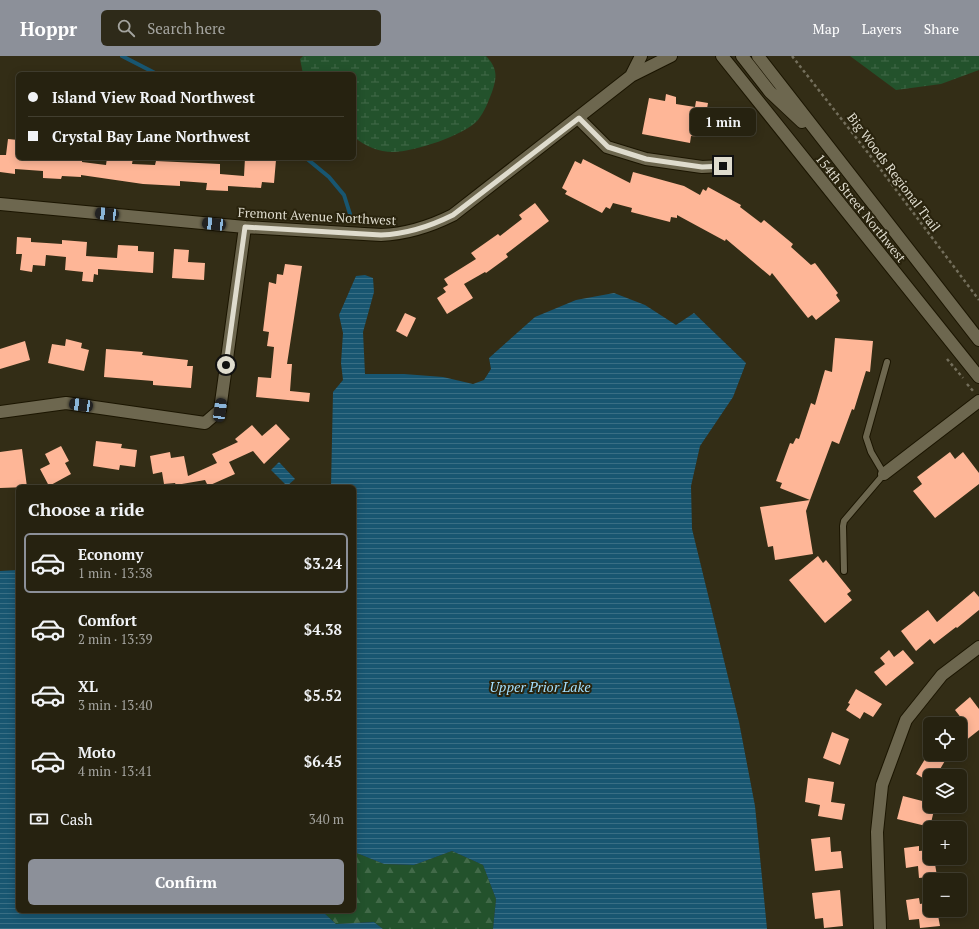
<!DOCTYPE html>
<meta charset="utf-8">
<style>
:root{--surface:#262210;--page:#2e2a19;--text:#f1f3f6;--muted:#a4a49f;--line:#423f30;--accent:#8c9099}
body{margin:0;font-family:"PT Serif",serif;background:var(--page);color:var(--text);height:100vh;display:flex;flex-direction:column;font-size:15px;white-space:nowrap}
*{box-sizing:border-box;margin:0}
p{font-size:13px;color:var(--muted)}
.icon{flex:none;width:22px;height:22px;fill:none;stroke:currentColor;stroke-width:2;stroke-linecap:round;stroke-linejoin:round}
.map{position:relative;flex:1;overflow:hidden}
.panel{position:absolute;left:16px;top:429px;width:340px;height:428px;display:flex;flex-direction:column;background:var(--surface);border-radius:6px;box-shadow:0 2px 10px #0003,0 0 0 1px var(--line)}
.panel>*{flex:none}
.top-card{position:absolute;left:16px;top:16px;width:340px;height:88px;border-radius:6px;box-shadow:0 2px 10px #0003,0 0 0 1px var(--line);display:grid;align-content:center;height:88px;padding:0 12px;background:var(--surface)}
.buttons{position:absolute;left:923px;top:661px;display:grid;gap:8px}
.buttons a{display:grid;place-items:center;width:44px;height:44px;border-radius:6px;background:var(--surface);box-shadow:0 2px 10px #0003,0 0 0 1px var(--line);font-size:20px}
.end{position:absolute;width:18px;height:18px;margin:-9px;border:5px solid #dfdcce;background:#111;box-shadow:0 0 0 2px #111}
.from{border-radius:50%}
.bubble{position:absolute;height:28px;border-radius:6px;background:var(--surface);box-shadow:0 2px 10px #0003,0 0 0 1px var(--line);font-size:13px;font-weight:700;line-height:28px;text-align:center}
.car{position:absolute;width:12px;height:24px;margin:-12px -6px;border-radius:5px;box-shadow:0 0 3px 1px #0007;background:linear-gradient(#222 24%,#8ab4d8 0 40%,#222 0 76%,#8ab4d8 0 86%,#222 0)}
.top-card b{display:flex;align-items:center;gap:14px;height:38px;font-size:15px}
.top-card b+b{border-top:1px solid var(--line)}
.top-card i{width:10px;height:10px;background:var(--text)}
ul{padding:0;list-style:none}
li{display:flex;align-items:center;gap:12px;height:60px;margin:0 8px 6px;padding:0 4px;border:2px solid transparent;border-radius:6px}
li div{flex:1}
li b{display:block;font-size:15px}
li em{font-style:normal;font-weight:700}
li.selected{border-color:var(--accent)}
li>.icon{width:36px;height:36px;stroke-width:1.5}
h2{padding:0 12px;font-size:18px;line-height:48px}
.pay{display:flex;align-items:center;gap:10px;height:44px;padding:0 12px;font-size:15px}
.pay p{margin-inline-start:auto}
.cta{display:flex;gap:8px;margin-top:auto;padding:8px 12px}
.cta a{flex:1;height:46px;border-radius:6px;background:var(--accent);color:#fff;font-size:16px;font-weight:700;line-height:46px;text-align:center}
header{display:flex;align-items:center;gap:24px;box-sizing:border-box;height:56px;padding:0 20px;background:var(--accent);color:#fff}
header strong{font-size:19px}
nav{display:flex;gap:22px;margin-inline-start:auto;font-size:14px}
.search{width:280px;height:36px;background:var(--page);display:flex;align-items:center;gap:10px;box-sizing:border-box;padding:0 14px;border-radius:6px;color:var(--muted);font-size:15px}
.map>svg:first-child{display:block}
.forest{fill:url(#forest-firs)}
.wetland{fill:url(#wetland-marsh)}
.water{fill:url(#water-rules)}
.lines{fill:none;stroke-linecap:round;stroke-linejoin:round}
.stream{stroke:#185671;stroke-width:4}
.building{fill:#feb697}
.service-casing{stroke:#1b1501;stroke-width:8}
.minor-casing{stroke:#1b1501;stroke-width:14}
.tertiary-casing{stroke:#1b1501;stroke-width:14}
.path{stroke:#746f5c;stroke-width:2.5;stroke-dasharray:3 3;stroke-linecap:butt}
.service{stroke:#6d674f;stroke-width:6}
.minor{stroke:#6d674f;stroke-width:12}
.tertiary{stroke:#6d674f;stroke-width:12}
.route{stroke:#dfdcce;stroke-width:5}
.labels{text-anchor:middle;stroke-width:4;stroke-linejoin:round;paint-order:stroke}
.street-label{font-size:13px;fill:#dfdcce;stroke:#29230d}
.water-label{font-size:14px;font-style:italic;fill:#a4dffe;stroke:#29230d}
</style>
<header>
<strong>Hoppr</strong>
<div class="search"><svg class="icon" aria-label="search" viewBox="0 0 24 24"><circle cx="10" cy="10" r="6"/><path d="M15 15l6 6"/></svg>Search here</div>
<nav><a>Map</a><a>Layers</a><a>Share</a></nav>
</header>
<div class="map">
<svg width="979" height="873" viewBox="0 0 979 873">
<defs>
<pattern id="forest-firs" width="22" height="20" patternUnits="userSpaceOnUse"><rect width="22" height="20" fill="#23522c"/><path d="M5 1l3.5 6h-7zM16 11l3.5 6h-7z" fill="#426a49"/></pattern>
<pattern id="wetland-marsh" width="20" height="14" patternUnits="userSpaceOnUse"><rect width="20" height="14" fill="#23522c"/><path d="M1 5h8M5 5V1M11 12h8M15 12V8" fill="none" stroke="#426a49"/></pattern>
<pattern id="water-rules" width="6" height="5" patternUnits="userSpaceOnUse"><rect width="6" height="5" fill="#185671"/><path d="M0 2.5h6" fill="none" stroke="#396e84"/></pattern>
</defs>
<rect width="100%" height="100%" fill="#332d16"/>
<path class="forest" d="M 452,795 L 483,809 L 496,843 L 493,873 L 383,873 L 374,866 L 336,868 L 322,855 L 354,855 L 354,796 L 384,808 L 414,809 Z"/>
<path class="wetland" d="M 303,0 L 486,0 C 498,13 497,21 492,36 C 488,46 485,55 478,64 C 465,79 414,96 393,96 C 379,96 365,90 354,81 L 354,18 L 303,18 L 300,3 Z
M 850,0 L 979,0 L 979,14 L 941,28 L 896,34 Z"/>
<path class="water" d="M 365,219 L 373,222 L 374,236 L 363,276 L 365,318 L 404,318 L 443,321 L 473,328 L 484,324 L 491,313 L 489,302 L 535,261 L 576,244 L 614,237 L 645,249 L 676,269 L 694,257 L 746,307 L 733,341 L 700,390 L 691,430 L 692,473 L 739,666 L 755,750 L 767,873 L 493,873 L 496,843 L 483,809 L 452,795 L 414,809 L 384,808 L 354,796 L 354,431 L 331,431 L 333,336 L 343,324 L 341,307 L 343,277 L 339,259 L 356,220 Z
M 279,406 L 295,423 L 287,430 L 271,414 Z
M 18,514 L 18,855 L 322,855 L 336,868 L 374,866 L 383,873 L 0,873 L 0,515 Z"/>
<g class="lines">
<path class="stream" d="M 122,0 L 157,18
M 306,102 L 329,121 L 344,139 L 350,158"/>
</g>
<path class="building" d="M 666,38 L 676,41 L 676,48 L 695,51 L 696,45 L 708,47 L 702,81 L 691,80 L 690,87 L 642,78 L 649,42 L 665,45 Z
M 8,83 L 18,84 L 18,102 L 82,102 L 82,106 L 106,109 L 107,102 L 133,102 L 132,108 L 155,109 L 156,105 L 220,108 L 220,118 L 244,120 L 245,102 L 276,104 L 274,127 L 262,126 L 261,132 L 228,130 L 228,135 L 206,134 L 207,127 L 180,125 L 180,130 L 143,128 L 81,119 L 81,121 L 62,120 L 61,123 L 43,122 L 43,115 L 15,113 L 15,118 L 0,116 L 0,99 L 6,99 Z
M 583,103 L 630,127 L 633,116 L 684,130 L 700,139 L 703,133 L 706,135 L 708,131 L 741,149 L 740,151 L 761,167 L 764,164 L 793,188 L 791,191 L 811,209 L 815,207 L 838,237 L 836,239 L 840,245 L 816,264 L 812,259 L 808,262 L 772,217 L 770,220 L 726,183 L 725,185 L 677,159 L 677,162 L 671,161 L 670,166 L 631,156 L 632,152 L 613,147 L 610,153 L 606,151 L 602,157 L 565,138 L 567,135 L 562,132 L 575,105 L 581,108 Z
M 535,147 L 549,165 L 506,198 L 508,201 L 486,217 L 485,216 L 464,228 L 473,242 L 447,258 L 437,242 L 446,236 L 443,232 L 448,229 L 444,223 L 476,203 L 471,197 L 498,178 L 500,180 L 522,163 L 519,159 Z
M 17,181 L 31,182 L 31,186 L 62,188 L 62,184 L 87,186 L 86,200 L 117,202 L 118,189 L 138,190 L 138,195 L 154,196 L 153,217 L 98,213 L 98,219 L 94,218 L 93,226 L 82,225 L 83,216 L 65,214 L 66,201 L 46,199 L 45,210 L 33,209 L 32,216 L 20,214 L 22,198 L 16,198 Z
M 174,193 L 189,194 L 188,206 L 205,207 L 204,224 L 172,222 Z
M 285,208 L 302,210 L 287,308 L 292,308 L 290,335 L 310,337 L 309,346 L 256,341 L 258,321 L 271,322 L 274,291 L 267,290 L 269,276 L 263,275 L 269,226 L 276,228 L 277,218 L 283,219 Z
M 405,257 L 416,262 L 407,281 L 396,275 Z
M 835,282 L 873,285 L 870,316 L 866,315 L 854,354 L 852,353 L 839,388 L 832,385 L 810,444 L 780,432 L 782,427 L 776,425 L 790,387 L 793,388 L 796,382 L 799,383 L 811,347 L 815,349 L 825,314 L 832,316 Z
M 66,283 L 82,287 L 81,292 L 89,294 L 84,315 L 48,307 L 52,288 L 65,290 Z
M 25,285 L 30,304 L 0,313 L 0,293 Z
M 106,293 L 143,296 L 142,299 L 188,304 L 187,310 L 193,310 L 191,332 L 153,329 L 153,325 L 104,321 Z
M 276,368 L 290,383 L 264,408 L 253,395 L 229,406 L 235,418 L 208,430 L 205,424 L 176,429 L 175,427 L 164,428 L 162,416 L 153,418 L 150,400 L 170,396 L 171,402 L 184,400 L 188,420 L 217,407 L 212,398 L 238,386 L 235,383 L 252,369 L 262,380 Z
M 96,385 L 122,388 L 121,392 L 137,394 L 135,411 L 120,409 L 119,414 L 93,410 Z
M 61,390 L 69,405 L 65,407 L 71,418 L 49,430 L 40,413 L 50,408 L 45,398 Z
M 22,393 L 27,431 L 0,432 L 0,396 Z
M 950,396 L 955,403 L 963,396 L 979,417 L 979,428 L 935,462 L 913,435 L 922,428 L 917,421 Z
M 810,444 L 806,455 L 813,498 L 775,504 L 773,490 L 768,491 L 760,451 Z
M 818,500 L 823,507 L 826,504 L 851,535 L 847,538 L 852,544 L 825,567 L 789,524 Z
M 974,535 L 979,541 L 979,554 L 957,572 L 956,571 L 934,588 L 930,583 L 916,595 L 901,575 L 928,554 L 937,566 Z
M 889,594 L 894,601 L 903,594 L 914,607 L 886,630 L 874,616 L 885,608 L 880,602 Z
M 856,633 L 882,648 L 873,661 L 864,656 L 860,663 L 846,654 L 850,648 L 848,647 Z
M 970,641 L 979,653 L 979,674 L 965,685 L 960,678 L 960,665 L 962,663 L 955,654 Z
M 832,676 L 849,683 L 840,709 L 823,702 Z
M 928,698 L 949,698 L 936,720 L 930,720 L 930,726 L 916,718 Z
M 808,722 L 834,726 L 831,746 L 845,748 L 842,764 L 818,760 L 820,749 L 805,746 Z
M 903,740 L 930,747 L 930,750 L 935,750 L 930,771 L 897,763 Z
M 830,781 L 831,796 L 841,795 L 843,812 L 815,815 L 811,783 Z
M 919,790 L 919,795 L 930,794 L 930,802 L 934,802 L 937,820 L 919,822 L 918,810 L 906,812 L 904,792 Z
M 840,834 L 843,870 L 824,872 L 823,862 L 815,863 L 812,837 Z
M 919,842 L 920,848 L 930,846 L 930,854 L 937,854 L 940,870 L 920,872 L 919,863 L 909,864 L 906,844 Z"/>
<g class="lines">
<g class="service-casing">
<path id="service" d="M 844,515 L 843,470 L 844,465 L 884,418 L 871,396 L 866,381 L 887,306"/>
</g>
<g class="minor-casing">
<path id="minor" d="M 631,20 L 641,0
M 579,63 L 607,91 L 646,103 L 702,111 L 723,110
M 0,148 L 245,171 L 381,179 C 407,178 429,171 453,159 L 631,20 L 671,0
M 0,356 L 66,347 L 205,367 L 220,354 L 245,171
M 884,418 L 979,345
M 880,873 L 877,776 L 882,729 L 906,664 L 942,619 L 979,591"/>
</g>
<g class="tertiary-casing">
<path id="tertiary" d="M 722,0 L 979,321
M 742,0 L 770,36 L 802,66
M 758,0 L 979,284"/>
</g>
<path class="path" d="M 792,0 L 872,102 L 979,244
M 947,303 L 963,322
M 967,328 L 974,336"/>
<use href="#service" class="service"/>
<use href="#minor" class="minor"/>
<use href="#tertiary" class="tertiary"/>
</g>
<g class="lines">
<path class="route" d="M 226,309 L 245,171 L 381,179 C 407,178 429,171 453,159 L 579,62 L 608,91 L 646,103 L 702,111 L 723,110"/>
</g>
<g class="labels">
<g class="street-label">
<text transform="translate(894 116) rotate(53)" y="5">Big Woods Regional Trail</text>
<text transform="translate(861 152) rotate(51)" y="5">154th Street Northwest</text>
<text transform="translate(317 160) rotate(3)" y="5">Fremont Avenue Northwest</text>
</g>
<g class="water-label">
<text x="540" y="636">Upper Prior Lake</text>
</g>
</g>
</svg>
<div class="buttons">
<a><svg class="icon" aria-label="locate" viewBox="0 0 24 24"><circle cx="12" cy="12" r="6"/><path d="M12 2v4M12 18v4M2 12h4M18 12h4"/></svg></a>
<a><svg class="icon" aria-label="layers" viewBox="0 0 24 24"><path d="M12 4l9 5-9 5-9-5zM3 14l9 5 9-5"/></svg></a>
<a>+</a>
<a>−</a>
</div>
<i class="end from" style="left:226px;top:309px"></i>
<i class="end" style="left:723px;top:110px"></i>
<div class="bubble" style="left:690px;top:52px;width:66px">1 min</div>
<i class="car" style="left:107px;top:158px;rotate:276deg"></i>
<i class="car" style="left:214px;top:168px;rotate:276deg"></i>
<i class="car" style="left:81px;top:349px;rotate:278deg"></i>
<i class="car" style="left:220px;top:354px;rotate:8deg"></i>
<div class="top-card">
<b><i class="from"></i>Island View Road Northwest</b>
<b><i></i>Crystal Bay Lane Northwest</b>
</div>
<section class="panel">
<h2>Choose a ride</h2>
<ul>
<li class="selected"><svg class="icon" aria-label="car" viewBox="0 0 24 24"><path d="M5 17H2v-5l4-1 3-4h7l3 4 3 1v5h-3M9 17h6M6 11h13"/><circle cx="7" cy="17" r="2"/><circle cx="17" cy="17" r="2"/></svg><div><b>Economy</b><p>1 min · 13:38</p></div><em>$3.24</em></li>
<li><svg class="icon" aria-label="car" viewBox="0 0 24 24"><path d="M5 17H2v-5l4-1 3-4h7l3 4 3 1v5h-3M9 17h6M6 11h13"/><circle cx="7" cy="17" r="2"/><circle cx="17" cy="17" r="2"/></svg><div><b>Comfort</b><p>2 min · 13:39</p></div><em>$4.38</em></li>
<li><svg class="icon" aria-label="car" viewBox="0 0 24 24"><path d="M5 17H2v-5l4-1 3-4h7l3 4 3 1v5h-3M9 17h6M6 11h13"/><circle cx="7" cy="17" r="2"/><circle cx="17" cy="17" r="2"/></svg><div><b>XL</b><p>3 min · 13:40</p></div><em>$5.52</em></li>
<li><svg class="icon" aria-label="car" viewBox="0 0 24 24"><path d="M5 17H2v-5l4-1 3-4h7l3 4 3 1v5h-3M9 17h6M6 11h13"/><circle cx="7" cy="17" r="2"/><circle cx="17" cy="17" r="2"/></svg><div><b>Moto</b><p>4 min · 13:41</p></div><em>$6.45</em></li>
</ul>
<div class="pay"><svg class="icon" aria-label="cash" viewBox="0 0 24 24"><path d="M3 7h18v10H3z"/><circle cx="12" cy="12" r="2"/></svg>Cash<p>340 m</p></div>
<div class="cta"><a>Confirm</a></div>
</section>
</div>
